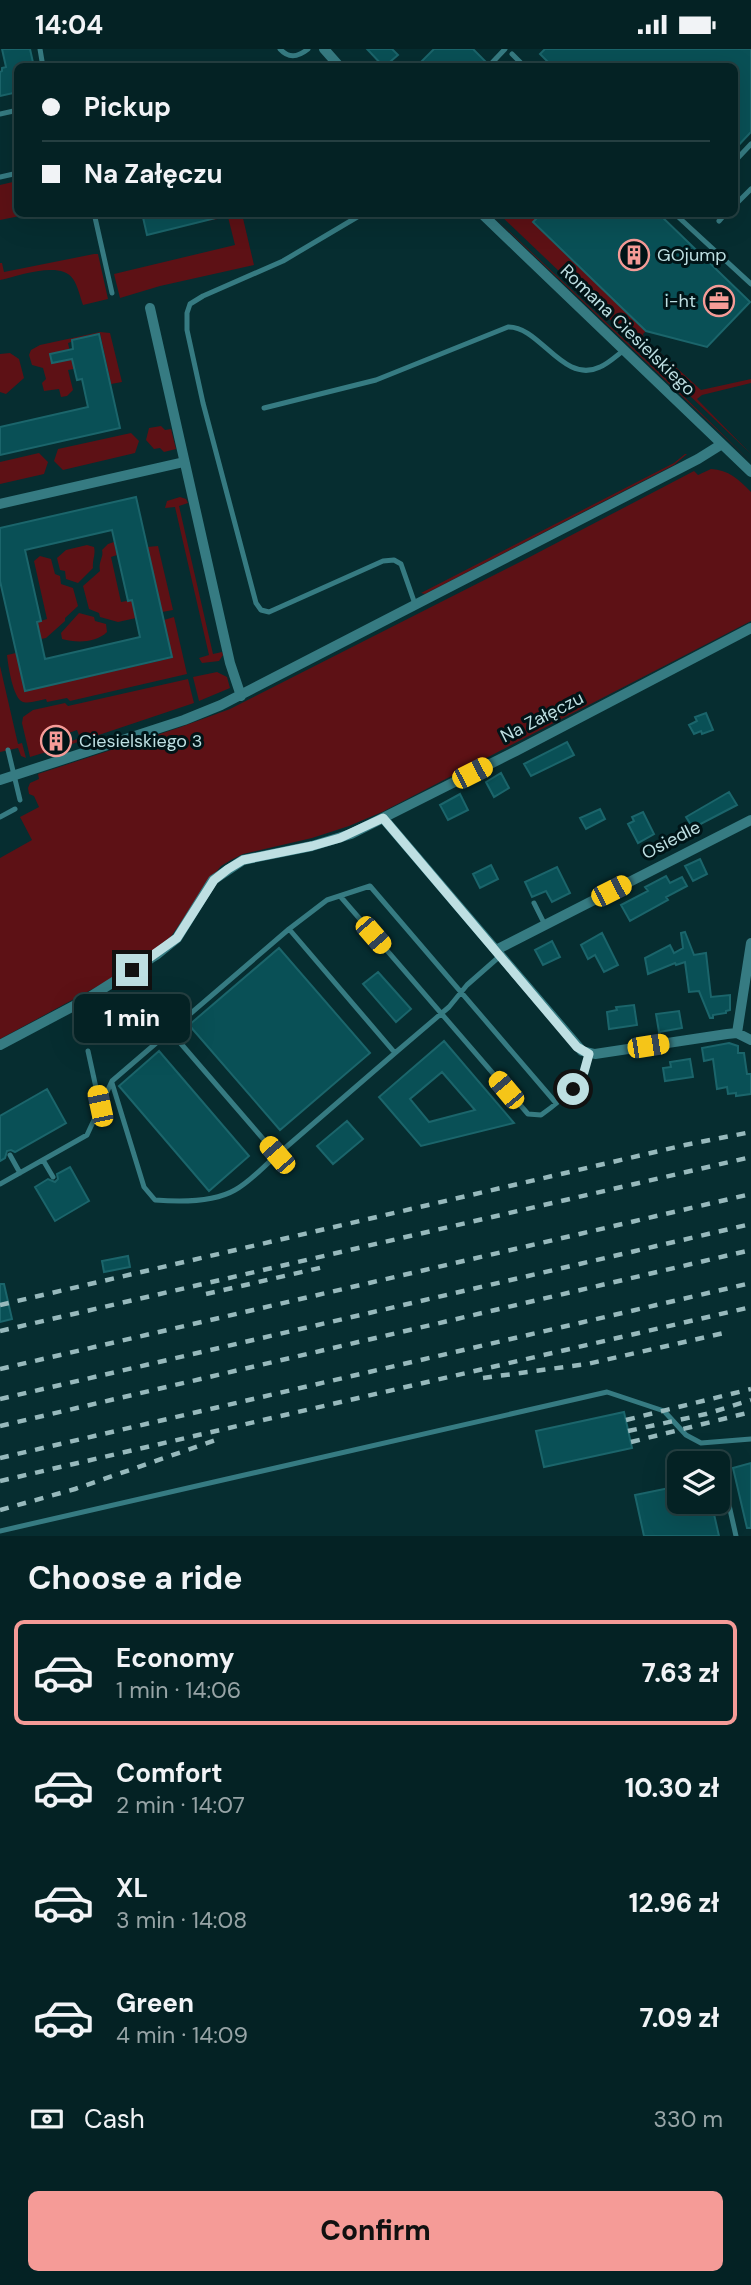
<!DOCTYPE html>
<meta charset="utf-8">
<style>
:root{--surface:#042224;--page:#0d2a2c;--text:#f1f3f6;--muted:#97a4a6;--line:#253f41;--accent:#f59b97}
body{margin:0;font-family:"DM Sans",sans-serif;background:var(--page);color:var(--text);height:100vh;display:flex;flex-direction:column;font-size:26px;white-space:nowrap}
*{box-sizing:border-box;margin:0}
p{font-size:23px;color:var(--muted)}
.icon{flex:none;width:38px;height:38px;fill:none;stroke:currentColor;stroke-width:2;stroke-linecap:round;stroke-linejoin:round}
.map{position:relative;height:1487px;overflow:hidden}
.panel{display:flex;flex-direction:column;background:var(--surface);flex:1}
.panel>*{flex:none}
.hud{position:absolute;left:14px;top:14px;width:724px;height:154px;border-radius:10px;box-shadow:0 7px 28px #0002,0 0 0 2px var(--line);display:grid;align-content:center;height:154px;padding:0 28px;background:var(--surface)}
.tools{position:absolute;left:667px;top:1402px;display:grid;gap:14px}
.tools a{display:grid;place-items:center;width:63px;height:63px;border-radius:10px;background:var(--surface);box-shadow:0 7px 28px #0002,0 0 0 2px var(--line);font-size:35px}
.end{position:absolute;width:32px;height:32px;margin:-16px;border:9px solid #bedfe2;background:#111;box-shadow:0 0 0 4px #111}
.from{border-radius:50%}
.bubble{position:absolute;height:49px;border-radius:10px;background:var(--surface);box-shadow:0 7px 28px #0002,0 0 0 2px var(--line);font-size:23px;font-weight:800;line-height:49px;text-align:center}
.car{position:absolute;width:21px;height:42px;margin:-21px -10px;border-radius:9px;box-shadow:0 0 5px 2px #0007;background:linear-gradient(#f5c518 24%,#345 0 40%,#f5c518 0 76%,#345 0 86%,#f5c518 0)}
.hud b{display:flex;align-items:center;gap:24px;height:66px;font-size:26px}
.hud b+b{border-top:2px solid var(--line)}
.hud i{width:18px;height:18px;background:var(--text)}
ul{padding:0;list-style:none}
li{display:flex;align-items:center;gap:21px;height:105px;margin:0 14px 10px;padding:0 14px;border:4px solid transparent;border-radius:10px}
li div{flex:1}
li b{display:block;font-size:26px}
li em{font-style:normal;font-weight:800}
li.on{border-color:var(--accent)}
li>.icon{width:63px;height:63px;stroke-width:1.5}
h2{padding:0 28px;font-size:32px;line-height:84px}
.pay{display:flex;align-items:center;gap:18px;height:77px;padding:0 28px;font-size:26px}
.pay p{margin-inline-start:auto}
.action{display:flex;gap:14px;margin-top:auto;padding:14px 28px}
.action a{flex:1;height:80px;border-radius:10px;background:var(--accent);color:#111;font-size:28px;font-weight:800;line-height:80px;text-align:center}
.status{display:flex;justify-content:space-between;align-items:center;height:49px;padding:0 35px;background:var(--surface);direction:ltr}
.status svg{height:19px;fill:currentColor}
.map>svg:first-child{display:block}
.green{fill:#5d1115}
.building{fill:#095056;stroke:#1b656b;stroke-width:2;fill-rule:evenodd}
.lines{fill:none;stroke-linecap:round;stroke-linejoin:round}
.service{stroke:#367b82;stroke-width:5}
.minor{stroke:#367b82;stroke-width:10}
.rail{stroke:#97b9bc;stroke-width:4.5;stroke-dasharray:9 9;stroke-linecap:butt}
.route{stroke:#bedfe2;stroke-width:9}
.labels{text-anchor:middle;stroke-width:6;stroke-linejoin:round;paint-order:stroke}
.poi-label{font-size:18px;fill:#bedfe2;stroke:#001417;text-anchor:start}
.street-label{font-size:18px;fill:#bedfe2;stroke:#001417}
</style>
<div class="status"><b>14:04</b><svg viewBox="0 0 49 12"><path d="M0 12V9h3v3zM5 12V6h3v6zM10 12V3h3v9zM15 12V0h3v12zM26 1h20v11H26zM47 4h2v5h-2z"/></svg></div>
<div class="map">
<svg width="751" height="1487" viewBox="0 0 751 1487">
<rect width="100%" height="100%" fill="#062d30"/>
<path class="green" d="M 17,132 L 18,164 L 30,165 L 0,171 L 0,136 Z
M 205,165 L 242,165 L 254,216 L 160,237 L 120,249 L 114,225 L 235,196 L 228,168 L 207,172 Z
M 491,165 L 661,325 L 751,413 L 523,196 Z
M 499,165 L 542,165 L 534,173 L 646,282 L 643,285 L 644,289 L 701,341 L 751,330 L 751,334 L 702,346 L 697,350 L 751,405 Z
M 94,205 L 98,205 L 108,250 L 83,256 C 80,248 78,237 73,230 C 61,211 18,227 0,231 L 0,214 L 2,214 L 4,223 Z
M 100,283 L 110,284 L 122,333 L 111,335 L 100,284 L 71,291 L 71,293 L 68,294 L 74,320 L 68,321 L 73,341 L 67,347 L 61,348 L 59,340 L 44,342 L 42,334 L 46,330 L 43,319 L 32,316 L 29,306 L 31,301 L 40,296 Z
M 10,304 L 19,310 L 24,329 L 6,345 L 0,343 L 0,305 Z
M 161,377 L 165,381 L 171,380 L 176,400 L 164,403 L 160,399 L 154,400 L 146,391 L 149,379 Z
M 131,384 L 139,392 L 135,404 L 63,421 L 54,412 L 58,400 Z
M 39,404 L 48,413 L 44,425 L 0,435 L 0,413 Z
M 685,405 L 687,405 L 674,416 L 425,545 L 421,544 L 674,414 Z
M 711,420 C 729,421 738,430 751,443 L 751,572 L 382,763 L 349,777 L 312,789 L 243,805 L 231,811 L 221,817 L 209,832 L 168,892 L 124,923 L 0,990 L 0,809 L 32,791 L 20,768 L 39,758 L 34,747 L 29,745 L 28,739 L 30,734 L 39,730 L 38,725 L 178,679 L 230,660 L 524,511 L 694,422 L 698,426 Z
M 180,448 L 186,450 L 188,454 L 179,457 L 213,605 L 222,603 L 223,606 L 219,612 L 202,614 L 199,609 L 209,606 L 175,458 L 165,459 L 167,452 Z
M 114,493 L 117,506 L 111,508 L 121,553 L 132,551 L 136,569 L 118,573 L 100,568 L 99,564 L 89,560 L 83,537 L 100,522 C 98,513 104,508 102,501 L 108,495 Z
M 87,496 L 94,498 C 96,506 92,511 93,519 L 78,534 L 66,530 L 65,522 L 60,521 L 57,509 L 66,501 Z
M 158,497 L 173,561 L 162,563 L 147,498 Z
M 40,507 L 51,510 L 55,525 L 60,527 L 61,535 L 73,539 L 78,557 L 65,569 L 65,572 L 46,589 L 41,590 L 37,573 L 47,570 L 34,512 Z
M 79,564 L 94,568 L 95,572 L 106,575 L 107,583 C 96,594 76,594 62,590 L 61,584 Z
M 174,568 L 187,625 L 70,652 L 67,649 L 47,653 L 46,650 C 39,651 30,655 23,653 C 13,650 8,616 7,606 L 16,604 L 25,642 L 172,609 L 164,571 Z
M 0,617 L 18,695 L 22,694 L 26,709 L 21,707 L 18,699 L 0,703 Z
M 217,623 L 227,628 L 230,639 L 199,652 L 193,628 Z
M 188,630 L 194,654 L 69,696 L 69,693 L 80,689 L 77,681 L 47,692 L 49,699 L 65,694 L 66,697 L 30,708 L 22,674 L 23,668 L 33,661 L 65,654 L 68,657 Z"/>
<path class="building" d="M 2,0 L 30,0 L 34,18 L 18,18 L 18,43 L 0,47 L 0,23 L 2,22 L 2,19 L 6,18 Z
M 367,0 L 392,0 L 398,6 L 384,18 Z
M 434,0 L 473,0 L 485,12 L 480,18 L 416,18 Z
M 545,0 L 751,0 L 751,83 L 735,100 L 735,18 L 553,18 L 540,5 Z
M 142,164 L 220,164 L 220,168 L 147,186 Z
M 542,164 L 658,164 L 750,253 L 707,298 L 646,282 L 533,173 Z
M 99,285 L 120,379 L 0,406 L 0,378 L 88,358 L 82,330 L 77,331 L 72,310 L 52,314 L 50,305 L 73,300 L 72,291 Z
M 136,448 L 172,608 L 25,642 L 0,532 L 0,479 ZM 112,481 L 128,552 L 132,551 L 140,588 L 45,610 L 37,573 L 41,572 L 25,501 Z
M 706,664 L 713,681 L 702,685 L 701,682 L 694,685 L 689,676 L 697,672 L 695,668 Z
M 567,693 L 574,706 L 531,727 L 524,715 Z
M 501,724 L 509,739 L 494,748 L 486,733 Z
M 729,743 L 737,756 L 693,779 L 686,768 Z
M 460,745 L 468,761 L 448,771 L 440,756 Z
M 600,760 L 605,770 L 586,780 L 580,769 Z
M 643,763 L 654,785 L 638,794 L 628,775 L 634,772 L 632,768 Z
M 700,810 L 707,825 L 693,832 L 685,817 Z
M 491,816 L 498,830 L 480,839 L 473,825 Z
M 557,818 L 570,844 L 552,853 L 546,842 L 532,848 L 525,833 Z
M 666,827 L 670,834 L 682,828 L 687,837 L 666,848 L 668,851 L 630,872 L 621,856 L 648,842 L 645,838 Z
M 685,883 L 694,906 L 706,904 L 711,948 L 730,946 L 730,961 L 726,962 L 726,964 L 713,966 L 713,969 L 710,969 L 699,942 L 689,943 L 685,913 L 676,916 L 675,914 L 648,925 L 645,909 L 670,896 L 674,904 L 683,899 L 681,884 Z
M 602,884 L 618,916 L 604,923 L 595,906 L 588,910 L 581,896 Z
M 552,892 L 560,908 L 543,916 L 535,901 Z
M 279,899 L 370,1004 L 280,1081 L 189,976 Z
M 378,923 L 411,960 L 396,973 L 363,935 Z
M 634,956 L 637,976 L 609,980 L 607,963 L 617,961 L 616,958 Z
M 679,962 L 682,979 L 659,983 L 656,965 Z
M 444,992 L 514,1074 L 421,1097 L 379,1048 ZM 442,1023 L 475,1061 L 429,1073 L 410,1050 Z
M 729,994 L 738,997 L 738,1004 L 744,1004 L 747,1025 L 751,1025 L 751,1045 L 736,1047 L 736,1044 L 728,1045 L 727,1038 L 717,1040 L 713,1010 L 704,1012 L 702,999 Z
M 159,1002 L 249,1107 L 209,1142 L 119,1037 Z
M 690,1010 L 693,1028 L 665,1032 L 663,1019 L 671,1018 L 670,1013 Z
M 47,1040 L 66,1074 L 15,1103 L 11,1101 L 7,1102 L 5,1109 L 0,1112 L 0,1067 Z
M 347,1072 L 363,1090 L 333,1115 L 317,1097 Z
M 70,1118 L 89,1152 L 55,1172 L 35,1138 L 48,1130 L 55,1133 L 58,1130 L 57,1125 Z
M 128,1207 L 130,1218 L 104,1223 L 102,1212 Z
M 0,1235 L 4,1235 L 12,1270 L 0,1273 Z
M 624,1363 L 632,1399 L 544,1418 L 536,1382 Z
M 751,1414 L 751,1479 L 747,1479 L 733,1419 Z
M 679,1437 L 679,1452 L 711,1452 L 719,1487 L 644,1487 L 635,1446 Z"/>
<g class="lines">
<path class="service" d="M 40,0 L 43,18
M 280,0 C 289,10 298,8 308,0
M 512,5 L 525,18
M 488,18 L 505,0
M 0,65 L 18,61
M 735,112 L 751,95
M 0,128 L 18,124
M 735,156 L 751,140
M 94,164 L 112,244
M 364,164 L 283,212 L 203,247 L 190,255 L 187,264 L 187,281 L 203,354 L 256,554 L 261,561 L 269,563 L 383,512 L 394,511 L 401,515 L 415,555
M 674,164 L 751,235
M 719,172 L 726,164
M 264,359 L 376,331 L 508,278 C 540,277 563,336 600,318 C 608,315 616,307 623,302
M 8,701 L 20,751
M 0,768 L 15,760
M 340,847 L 528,1065 L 541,1066 C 565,1049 582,1034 589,1005
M 534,854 L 545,876
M 170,982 L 277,1106 L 395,1004 L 289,880
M 88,1002 L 100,1057
M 395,1004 L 449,958 L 467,936 L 500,907
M 112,1034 L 144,1138 L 155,1151 C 179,1153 214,1153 235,1141 C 250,1133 264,1117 277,1106
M 10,1106 L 20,1124
M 43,1111 L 53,1128
M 0,1135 L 87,1086 L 112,1032 L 289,880 L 327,851 L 370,837 L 556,1054
M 722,1425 L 736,1487
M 0,1482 L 607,1343 L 664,1362 L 686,1386 L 701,1394 L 751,1390"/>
<path class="minor" d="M 324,0 L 340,18
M 481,164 L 751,423
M 150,259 L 230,614 L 241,647
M 0,455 L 184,413
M 0,731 L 184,671 L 221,656 L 698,410 L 722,395
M 383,769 L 582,1002 L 595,1005 L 727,985 L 737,984 L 751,991
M 496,901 L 751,771
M 737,984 L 751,894
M 0,996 L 85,951 L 156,906 L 177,889 L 213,831 L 243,811 L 312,797 L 351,785 L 516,702 L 751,579"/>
<path class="rail" d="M 206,1245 L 328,1217
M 0,1256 L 685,1096 L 751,1083
M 0,1282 L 751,1108
M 0,1320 L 751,1145
M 483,1329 L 587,1315 L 724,1284
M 0,1350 L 751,1175
M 626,1371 L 751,1340
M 0,1377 L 751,1201
M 628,1382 L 706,1365 L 751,1351
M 631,1393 L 751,1363
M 0,1409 L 751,1234
M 0,1432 L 751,1258
M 0,1461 L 75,1440 L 216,1391"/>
</g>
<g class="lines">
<path class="route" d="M 132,921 L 177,889 L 214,831 L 228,820 L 243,811 L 312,797 L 340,789 L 383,769 L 577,998 L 589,1005 L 584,1023 L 573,1040"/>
</g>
<defs>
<g id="building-ring" transform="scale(1.575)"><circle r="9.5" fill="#001417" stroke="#f59b97" stroke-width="1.5"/><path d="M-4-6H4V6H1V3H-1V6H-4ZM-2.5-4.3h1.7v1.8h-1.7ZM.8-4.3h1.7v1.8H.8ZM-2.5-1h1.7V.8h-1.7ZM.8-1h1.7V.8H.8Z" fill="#f59b97"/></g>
<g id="office-ring" transform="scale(1.575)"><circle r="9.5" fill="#001417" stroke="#f59b97" stroke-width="1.5"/><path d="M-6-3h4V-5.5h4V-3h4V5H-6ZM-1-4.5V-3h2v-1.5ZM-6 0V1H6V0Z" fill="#f59b97"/></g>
</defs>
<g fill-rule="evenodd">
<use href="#building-ring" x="634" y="206"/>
<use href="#office-ring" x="719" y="252"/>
<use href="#building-ring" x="56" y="692"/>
</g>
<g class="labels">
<g class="poi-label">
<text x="657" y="212">GOjump</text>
<text x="696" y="258" text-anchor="end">i-ht</text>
<text x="79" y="698">Ciesielskiego 3</text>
</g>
<g class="street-label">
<text transform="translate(628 281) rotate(44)" y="6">Romana Ciesielskiego</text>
<text transform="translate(542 668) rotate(-27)" y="6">Na Załęczu</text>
<text transform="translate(671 791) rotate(-27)" y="6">Osiedle</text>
</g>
</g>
</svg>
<div class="tools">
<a><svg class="icon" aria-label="layers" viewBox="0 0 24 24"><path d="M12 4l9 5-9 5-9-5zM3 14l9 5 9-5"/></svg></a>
</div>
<i class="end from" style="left:573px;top:1040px"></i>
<i class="end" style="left:132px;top:921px"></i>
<div class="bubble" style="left:74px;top:945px;width:116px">1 min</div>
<i class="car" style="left:472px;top:724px;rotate:63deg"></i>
<i class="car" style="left:611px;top:842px;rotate:63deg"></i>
<i class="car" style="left:373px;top:886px;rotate:139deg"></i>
<i class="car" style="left:648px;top:997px;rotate:81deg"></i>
<i class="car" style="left:506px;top:1041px;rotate:320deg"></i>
<i class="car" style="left:100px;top:1057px;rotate:348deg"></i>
<i class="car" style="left:277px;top:1106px;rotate:319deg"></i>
<div class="hud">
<b><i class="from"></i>Pickup</b>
<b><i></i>Na Załęczu</b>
</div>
</div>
<section class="panel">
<h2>Choose a ride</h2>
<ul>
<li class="on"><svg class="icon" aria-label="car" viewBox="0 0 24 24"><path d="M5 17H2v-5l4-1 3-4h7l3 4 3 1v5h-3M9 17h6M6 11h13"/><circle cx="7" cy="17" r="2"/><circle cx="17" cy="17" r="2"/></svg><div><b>Economy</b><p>1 min · 14:06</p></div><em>7.63 zł</em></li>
<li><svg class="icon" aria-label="car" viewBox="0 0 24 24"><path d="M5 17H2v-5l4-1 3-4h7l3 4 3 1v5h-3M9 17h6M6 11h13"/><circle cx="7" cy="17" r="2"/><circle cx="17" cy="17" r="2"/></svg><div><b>Comfort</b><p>2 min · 14:07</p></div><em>10.30 zł</em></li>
<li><svg class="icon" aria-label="car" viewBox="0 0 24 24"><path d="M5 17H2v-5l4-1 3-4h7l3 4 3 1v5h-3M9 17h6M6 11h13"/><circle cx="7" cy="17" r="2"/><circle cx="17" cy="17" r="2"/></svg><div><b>XL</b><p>3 min · 14:08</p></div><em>12.96 zł</em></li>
<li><svg class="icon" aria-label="car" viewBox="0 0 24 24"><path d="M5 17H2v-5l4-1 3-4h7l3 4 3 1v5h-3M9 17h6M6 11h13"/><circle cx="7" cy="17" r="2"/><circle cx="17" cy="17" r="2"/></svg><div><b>Green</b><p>4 min · 14:09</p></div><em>7.09 zł</em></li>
</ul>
<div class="pay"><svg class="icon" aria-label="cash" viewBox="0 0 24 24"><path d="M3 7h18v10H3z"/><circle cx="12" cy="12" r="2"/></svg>Cash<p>330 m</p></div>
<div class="action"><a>Confirm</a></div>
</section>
